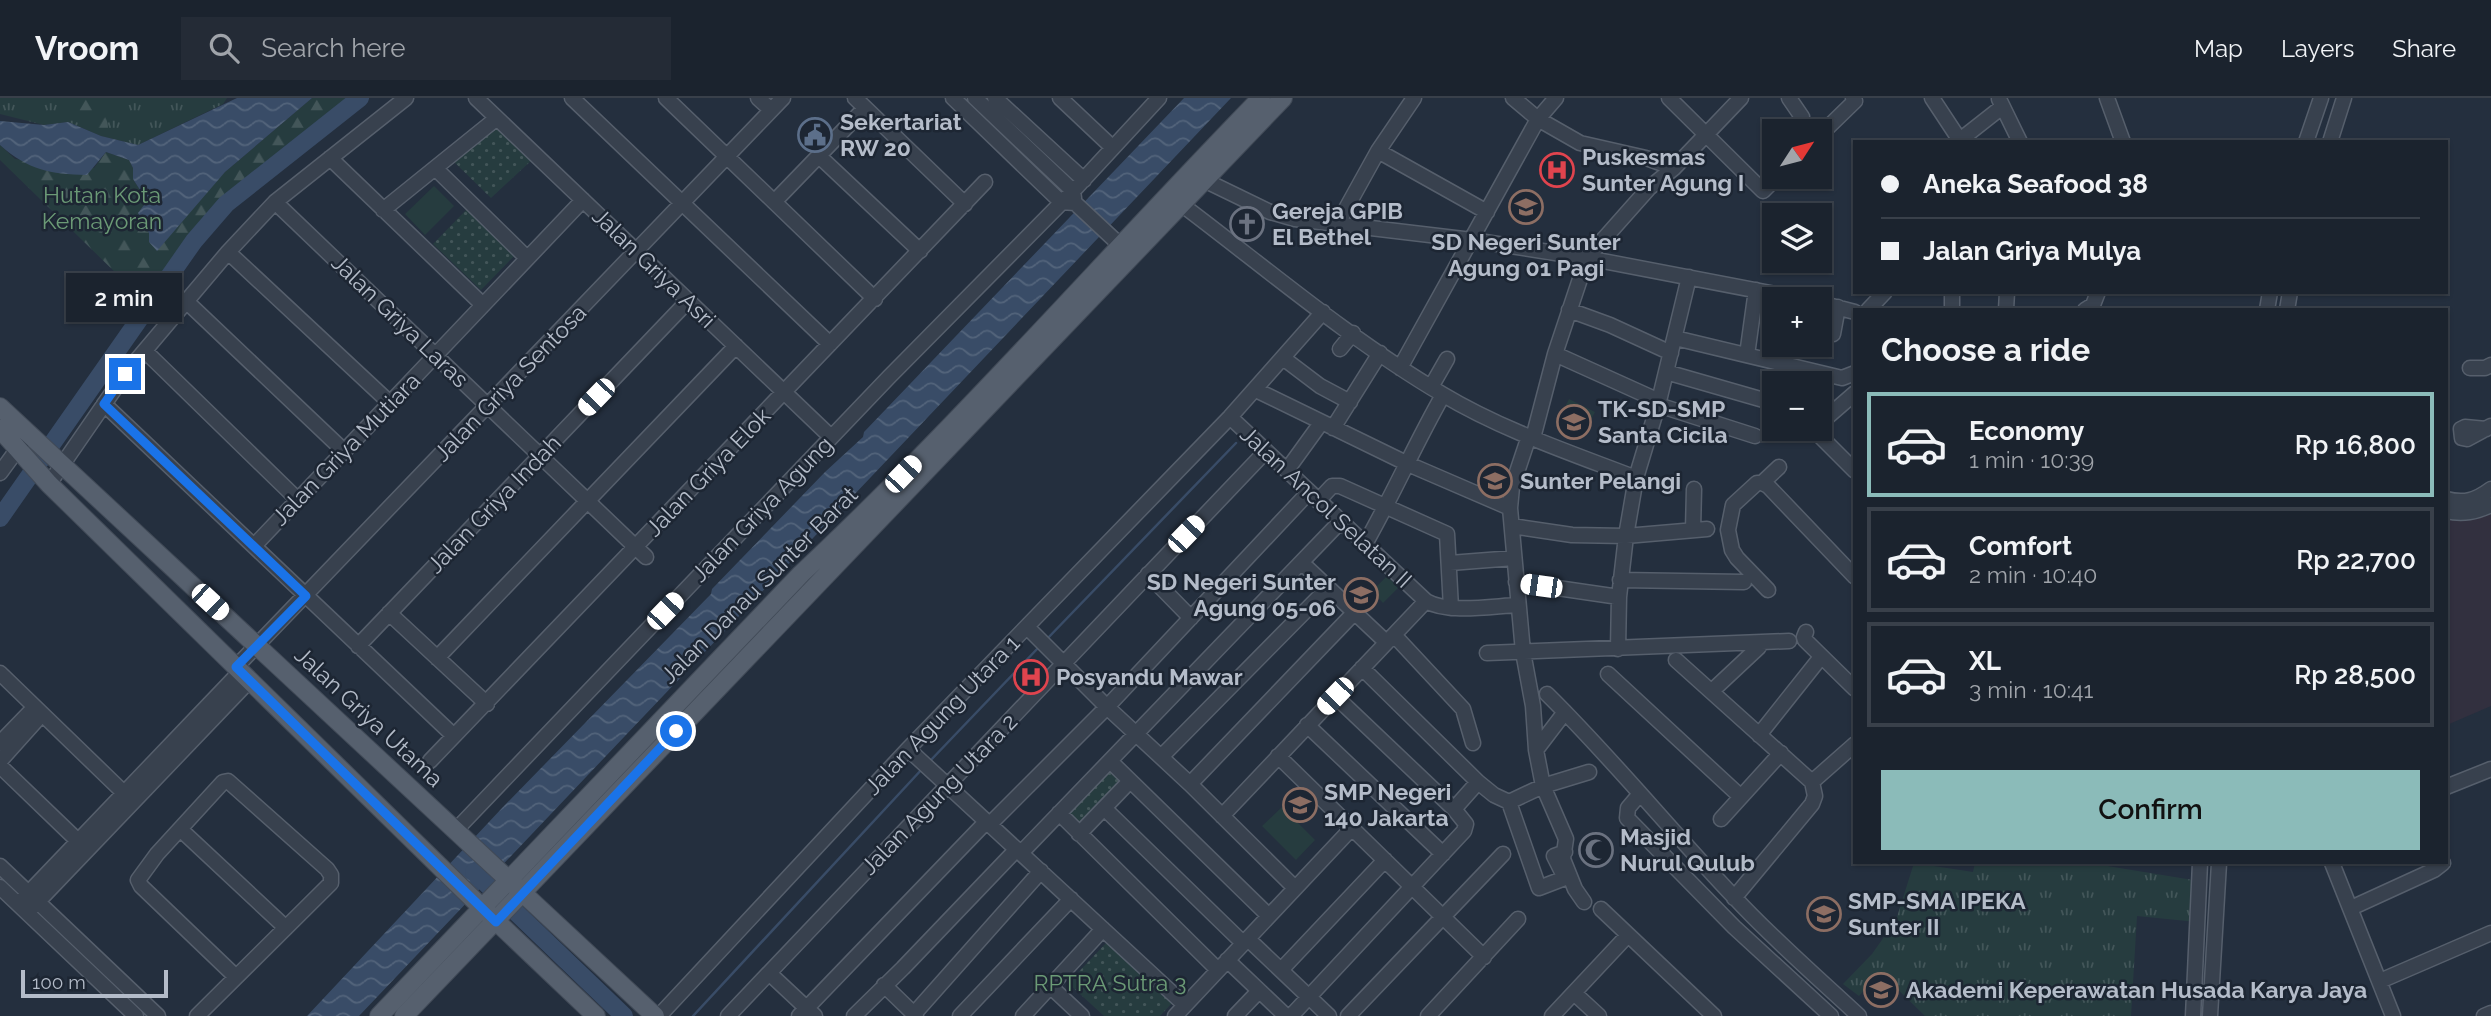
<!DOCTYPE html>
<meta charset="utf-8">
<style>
:root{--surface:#1b232e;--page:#242b36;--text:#f1f3f6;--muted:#a0a4aa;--line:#39404a;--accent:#8bbbb9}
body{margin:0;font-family:Raleway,sans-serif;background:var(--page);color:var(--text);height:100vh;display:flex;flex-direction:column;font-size:26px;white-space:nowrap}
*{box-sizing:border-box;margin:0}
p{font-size:23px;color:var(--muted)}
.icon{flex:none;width:38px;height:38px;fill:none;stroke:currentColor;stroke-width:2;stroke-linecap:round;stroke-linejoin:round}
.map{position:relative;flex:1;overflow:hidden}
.drawer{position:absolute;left:1853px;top:210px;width:595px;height:556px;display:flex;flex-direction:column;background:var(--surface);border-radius:0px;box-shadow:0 2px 5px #0004,0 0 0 2px var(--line)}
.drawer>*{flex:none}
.banner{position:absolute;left:1853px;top:42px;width:595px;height:154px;border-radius:0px;box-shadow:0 2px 5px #0004,0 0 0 2px var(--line);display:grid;align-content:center;height:154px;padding:0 28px;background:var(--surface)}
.needle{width:46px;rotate:54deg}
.tools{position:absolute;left:1762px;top:21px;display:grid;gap:14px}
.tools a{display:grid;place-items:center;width:70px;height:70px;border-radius:0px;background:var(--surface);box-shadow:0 2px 5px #0004,0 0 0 2px var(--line);font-size:35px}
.scale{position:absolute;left:21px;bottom:18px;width:147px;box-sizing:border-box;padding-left:7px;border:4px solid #b4bcc9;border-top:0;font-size:19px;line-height:24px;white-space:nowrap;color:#b4bcc9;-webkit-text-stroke:5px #1d2633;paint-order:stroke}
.end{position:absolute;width:32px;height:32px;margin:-16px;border:9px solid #1a73e8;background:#fff;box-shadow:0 0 0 4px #fff}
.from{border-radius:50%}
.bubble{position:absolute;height:49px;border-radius:0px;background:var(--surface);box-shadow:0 2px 5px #0004,0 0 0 2px var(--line);font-size:23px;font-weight:600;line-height:49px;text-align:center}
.car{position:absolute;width:21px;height:42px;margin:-21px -10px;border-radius:9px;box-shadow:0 0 5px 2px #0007;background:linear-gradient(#fff 24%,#345 0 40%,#fff 0 76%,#345 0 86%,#fff 0)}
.banner b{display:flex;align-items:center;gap:24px;height:66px;font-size:26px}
.banner b+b{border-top:2px solid var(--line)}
.banner i{width:18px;height:18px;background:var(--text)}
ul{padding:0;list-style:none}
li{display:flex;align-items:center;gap:21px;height:105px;margin:0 14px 10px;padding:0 14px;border:4px solid var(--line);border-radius:0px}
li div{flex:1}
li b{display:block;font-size:26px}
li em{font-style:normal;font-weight:600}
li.on{border-color:var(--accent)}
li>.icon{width:63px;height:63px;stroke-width:1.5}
h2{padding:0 28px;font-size:32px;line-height:84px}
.action{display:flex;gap:14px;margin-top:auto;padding:14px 28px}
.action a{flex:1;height:80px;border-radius:0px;background:var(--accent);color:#111;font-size:28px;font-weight:600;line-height:80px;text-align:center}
header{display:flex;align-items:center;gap:42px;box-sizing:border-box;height:98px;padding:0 35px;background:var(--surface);border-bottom:2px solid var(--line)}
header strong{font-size:33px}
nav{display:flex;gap:38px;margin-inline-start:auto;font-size:24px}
.search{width:490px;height:63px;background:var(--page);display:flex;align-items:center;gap:18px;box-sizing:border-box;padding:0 24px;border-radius:0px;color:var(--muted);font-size:26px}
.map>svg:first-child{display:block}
.medical{fill:#32303f}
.grass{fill:url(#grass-tufts)}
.forest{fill:url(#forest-firs)}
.park{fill:url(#park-dots)}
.garden{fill:#263c3f}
.water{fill:url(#water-waves)}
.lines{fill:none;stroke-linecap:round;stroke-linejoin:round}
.stream{stroke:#394c67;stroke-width:2.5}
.river{stroke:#394c67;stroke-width:18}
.minor-casing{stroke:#565f6c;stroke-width:17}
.major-casing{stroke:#414a57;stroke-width:20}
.minor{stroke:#38414e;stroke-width:14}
.major{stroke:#56606e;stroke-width:18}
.route{stroke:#1a73e8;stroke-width:9}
.labels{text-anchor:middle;stroke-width:5;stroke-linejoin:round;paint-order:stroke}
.poi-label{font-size:23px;font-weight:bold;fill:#b4bcc9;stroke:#1d2633;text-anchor:start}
.park-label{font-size:23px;fill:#6b9a76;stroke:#1d2633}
.street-label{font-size:23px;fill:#b4bcc9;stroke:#1d2633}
</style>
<header>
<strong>Vroom</strong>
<div class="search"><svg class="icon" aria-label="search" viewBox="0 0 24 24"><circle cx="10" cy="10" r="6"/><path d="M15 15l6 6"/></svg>Search here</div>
<nav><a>Map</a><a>Layers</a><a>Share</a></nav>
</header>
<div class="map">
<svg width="2491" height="918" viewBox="0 0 2491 918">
<defs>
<pattern id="grass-tufts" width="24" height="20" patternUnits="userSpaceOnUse" patternTransform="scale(1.75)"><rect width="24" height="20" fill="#263c3f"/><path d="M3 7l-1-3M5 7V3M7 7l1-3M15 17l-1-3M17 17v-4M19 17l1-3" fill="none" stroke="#435659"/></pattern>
<pattern id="forest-firs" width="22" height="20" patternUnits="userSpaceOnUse" patternTransform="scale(1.75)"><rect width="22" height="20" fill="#263c3f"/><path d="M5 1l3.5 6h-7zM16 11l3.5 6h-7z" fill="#435659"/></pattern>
<pattern id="park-dots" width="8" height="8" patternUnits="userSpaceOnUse" patternTransform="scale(1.75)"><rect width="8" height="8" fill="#263c3f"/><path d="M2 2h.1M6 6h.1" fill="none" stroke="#435659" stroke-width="1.8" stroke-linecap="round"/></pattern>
<pattern id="water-waves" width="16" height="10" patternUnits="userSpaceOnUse" patternTransform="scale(1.75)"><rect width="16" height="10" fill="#394c67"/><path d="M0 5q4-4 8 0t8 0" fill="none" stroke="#53647b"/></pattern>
</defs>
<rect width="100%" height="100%" fill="#242f3e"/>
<path class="medical" d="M 2491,407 L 2491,608 L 2447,627 L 2447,413 Z"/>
<path class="grass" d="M 0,0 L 227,0 L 223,6 L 138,47 L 101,38 L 68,24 L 44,27 L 0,16 Z
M 1914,765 L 1973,774 L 1975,765 L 2089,765 L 2199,783 L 2197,824 L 2137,818 L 2131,918 L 1925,918 L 1880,874 L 1859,898 L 1843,886 L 1872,856 L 1896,822 Z"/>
<path class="forest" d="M 67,0 L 103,0 C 102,13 111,27 107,36 L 101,38 C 86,31 72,17 67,0 Z
M 312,0 L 351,0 L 227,98 L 202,127 L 152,195 L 121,180 L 0,62 L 0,47 L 15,61 L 94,70 L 106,54 L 129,62 L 133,70 L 133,81 L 147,103 L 138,116 L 149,135 L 201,100 L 225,74 Z"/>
<path class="park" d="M 498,26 L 533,61 L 491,100 L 452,62 Z
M 468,110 L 515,157 L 481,192 L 433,146 Z
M 1107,670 L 1123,685 L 1080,730 L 1064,715 Z
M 1108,843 L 1172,905 L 1160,918 L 1104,918 L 1068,885 Z"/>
<path class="garden" d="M 434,88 L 454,108 L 425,137 L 405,116 Z
M 1569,301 L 1595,314 L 1584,335 L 1558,323 Z
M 1387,478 L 1398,490 L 1383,505 L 1372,493 Z
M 1282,709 L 1315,742 L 1296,762 L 1262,728 Z"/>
<path class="water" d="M 237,0 L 312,0 L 225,74 L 157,153 L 149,144 L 149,135 L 138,115 L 147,103 L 133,81 L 133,70 L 129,62 L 106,54 L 87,77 C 50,76 28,72 0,47 L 0,23 L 44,27 L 68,24 L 101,38 L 138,47 Z
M 1184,0 L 1231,0 L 359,918 L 307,918 L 503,709 L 711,496 L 712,491 L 825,374 L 863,339 L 864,334 Z"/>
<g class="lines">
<path class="stream" d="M 1046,542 L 1236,345
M 930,663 L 1039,549
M 693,918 L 923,670"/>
<path class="river" d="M 0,420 L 194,143 L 226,106 L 360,0
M 474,774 L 624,918"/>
<g class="minor-casing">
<path id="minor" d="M 476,0 L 831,339
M 572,0 L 830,246
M 666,0 L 875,201
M 758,0 L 771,12
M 855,0 L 965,106
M 953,0 L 1061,104 L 1075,105
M 975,0 L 1073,93 L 1074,100
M 995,0 L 1084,82
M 1060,0 L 1112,49
M 1513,0 L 1538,21 L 1580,45 L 1646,60 L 1674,70
M 1669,0 L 1763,93 L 1777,79
M 1789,0 L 1802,19
M 1932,0 L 1961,44
M 2107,0 L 2123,44
M 1999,1 L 2020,44
M 1820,37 L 1855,3 L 1853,0
M 1960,42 L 2002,9
M 2306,44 L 2321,0
M 2330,44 L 2344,0
M 1378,53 L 1414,0
M 819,58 L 920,153
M 330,60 L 483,207
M 435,70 L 527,160
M 1204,82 L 1270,114 L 1295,121 L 1472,142 L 1587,160 L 1801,201
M 275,104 L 646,459
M 774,104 L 865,10
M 1075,105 L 1120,147
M 1181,106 C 1266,170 1349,241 1442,296 C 1502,332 1571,355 1636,380
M 383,112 L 497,20
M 1337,127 L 1378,53 L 1487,114
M 228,154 L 390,305
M 1952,194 L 1952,212
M 186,203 L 344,353
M 1820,205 L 1855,214
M 1569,212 L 1610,227 L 1671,255
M 1868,212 L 1885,194
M 2006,212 L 2007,194
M 2085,212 L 2093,207 L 2098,194
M 2267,212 L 2270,194
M 2287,212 L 2290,194
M 1833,236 L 1838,209
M 1675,240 L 1842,280 L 1855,275
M 1340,251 L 1353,235
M 146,254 L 298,402
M 1555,256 L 1659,303
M 1747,257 L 1756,192
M 1283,260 L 1320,288 L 1350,304
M 1400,270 L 1538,21 L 1556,0
M 2470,270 L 2485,270 L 2491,267
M 1666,274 L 1774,305
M 1431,289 L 1447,261
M 1256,292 L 1408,366 L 1510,410
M 104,306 L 454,638
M 1658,307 L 1755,338
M 1230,319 L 1426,503 C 1448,516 1493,508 1518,507
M 1825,321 L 1855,295
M 1333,330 L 1380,255
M 2486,331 L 2465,329 L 2461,331 L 2462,340 L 2467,341 L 2491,328
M 1529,338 L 1512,389 L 1510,410 L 1523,554 L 1533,608 L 1536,652 L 1543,688 L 1509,704 L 1539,790 L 1565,780 L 1554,758 L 1565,754
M 1821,339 L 1855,373
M 1533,340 L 1555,256 L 1587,160 L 1649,90 L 1674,70 L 1741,0
M 1287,372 L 1321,325
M 0,375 L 22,345
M 1762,385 L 1779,369
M 49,386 L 125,276 L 228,154 L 275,104 L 406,0
M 2446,401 C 2465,406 2476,402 2491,391
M 1318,403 L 1332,388 L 1340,388 L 1447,436 L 1451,510
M 2446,413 C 2463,417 2476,414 2491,407
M 1512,428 L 1572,437 L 1626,438 L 1707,431
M 1693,432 L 1694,391
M 1365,446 C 1393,397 1415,346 1443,297
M 254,448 L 583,102
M 1302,465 L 1386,544
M 1450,465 L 1514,460
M 1148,476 L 1191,520
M 1620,482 L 1744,484
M 1516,484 L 1619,499 L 1626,438 L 1636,380 L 1658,307 L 1689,179
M 1768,492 L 1737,460 L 1732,452 L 1728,432 L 1733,407 L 1757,385 L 1762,385 L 1768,388 L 1855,479
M 389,515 L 487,606
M 1027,529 L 1107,609 L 1190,686 L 1295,790
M 1806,534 L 1804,539 L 1805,542 L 1855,591
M 1394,537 L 1463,611 L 1473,645
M 358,548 L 688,203
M 1618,551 L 1619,499
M 1487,555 L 1789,543
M 437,560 L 736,248
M 1676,562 L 1812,684 L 1815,698 L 1812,706 L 1734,800
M 236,569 L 783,0
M 1362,570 L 1478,684 L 1494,697 L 1509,704
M 0,575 L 124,695
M 1608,576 L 1741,699
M 1712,593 L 1759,549
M 1547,596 C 1613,661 1671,733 1735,800 C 1774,842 1817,879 1859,918
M 1307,627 L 1443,756
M 1759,637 L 1821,559
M 0,645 L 35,609
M 908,651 L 1185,907
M 1536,652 L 1565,614
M 1278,658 L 1484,859
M 1161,659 L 1328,490
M 0,663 L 42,616
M 430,663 L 985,84
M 1110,663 L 1269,818
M 0,668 L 78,743
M 1812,684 L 1855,646
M 1190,686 L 1354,515
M 2446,689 L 2491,671
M 1639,697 L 1628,710 L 1627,720 L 1734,829 L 1831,918
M 1104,710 L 1243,845
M 1454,711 L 1478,684
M 1059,715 L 1218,872
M 1222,718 L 1426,503
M 1721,721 L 1781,655
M 990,726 L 1107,609 L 1309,394
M 180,731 L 285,829
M 455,733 L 889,279 L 1073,93 L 1159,0
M 1079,736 L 1130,683
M 1021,755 L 1340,424
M 2332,765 L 2393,918
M 0,768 L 158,918
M 0,789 L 136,918
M 1584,804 L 1575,791 L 1563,761 L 1566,741 L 1543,688 L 1589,674
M 18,806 L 240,574
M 2351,810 L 2434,772 L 2443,765
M 1601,811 L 1714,918
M 28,814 L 249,583
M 1248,841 L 1329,918
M 1227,862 L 1286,918
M 1281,872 L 1385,762
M 769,875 L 815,918
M 2380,883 L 2491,835
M 884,887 L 916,918
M 1050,888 L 1082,918
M 1574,895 L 1599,918
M 914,916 L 1041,773
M 197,918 L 331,785 L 331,777 L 327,771 L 228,683 L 223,684 L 157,756 L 138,782 L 141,788 L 235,878
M 659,918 L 908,651 L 1230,319 L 1323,214
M 728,918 L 1266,353
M 799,918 L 987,723
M 854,918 L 903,870 L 1017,751
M 960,918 L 1071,801
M 1023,918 L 1103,831
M 1175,918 L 1352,730
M 1235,918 L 1259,893
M 1291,918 L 1464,733 L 1466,726 L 1454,711 L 1335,598
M 1348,918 L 1503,756
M 1428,918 L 1518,821
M 1552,918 L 1628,837
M 2193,918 L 2200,765
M 2210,918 L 2219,765
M 2484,918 L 2491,915"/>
</g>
<g class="major-casing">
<path id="major" d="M 0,309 L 655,918
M 0,331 L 49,386 L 474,802 L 596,918
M 379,918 L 801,476 C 962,325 1107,158 1261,0
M 404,918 L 1283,0"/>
</g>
<use href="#minor" class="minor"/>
<use href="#major" class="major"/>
</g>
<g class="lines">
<path class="route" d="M 125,276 L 104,306 L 306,498 L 236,569 L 496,824 L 676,633"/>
</g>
<defs>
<g id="civic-ring" transform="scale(1.75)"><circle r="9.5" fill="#1d2633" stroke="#5c6f8a" stroke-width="1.5"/><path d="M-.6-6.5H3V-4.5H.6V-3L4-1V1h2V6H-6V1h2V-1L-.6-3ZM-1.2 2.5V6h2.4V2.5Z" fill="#5c6f8a"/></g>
<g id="hospital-ring" transform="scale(1.75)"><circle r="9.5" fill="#1d2633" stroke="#e0444e" stroke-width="1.5"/><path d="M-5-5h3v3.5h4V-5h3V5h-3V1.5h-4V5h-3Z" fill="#e0444e"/></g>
<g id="school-ring" transform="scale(1.75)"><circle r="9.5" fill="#1d2633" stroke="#8d6e63" stroke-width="1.5"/><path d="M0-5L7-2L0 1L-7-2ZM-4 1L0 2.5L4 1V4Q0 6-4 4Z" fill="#8d6e63"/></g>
<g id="church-ring" transform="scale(1.75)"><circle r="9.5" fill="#1d2633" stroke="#6b7280" stroke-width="1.5"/><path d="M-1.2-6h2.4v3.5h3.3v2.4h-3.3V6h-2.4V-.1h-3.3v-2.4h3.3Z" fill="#6b7280"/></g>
<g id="mosque-ring" transform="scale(1.75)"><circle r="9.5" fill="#1d2633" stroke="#6b7280" stroke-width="1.5"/><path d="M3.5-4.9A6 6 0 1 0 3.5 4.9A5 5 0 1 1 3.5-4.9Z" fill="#6b7280"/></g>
<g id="university-ring" transform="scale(1.75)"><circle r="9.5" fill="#1d2633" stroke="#8d6e63" stroke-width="1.5"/><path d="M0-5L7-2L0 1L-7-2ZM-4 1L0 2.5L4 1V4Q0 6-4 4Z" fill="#8d6e63"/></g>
</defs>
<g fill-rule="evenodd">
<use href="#civic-ring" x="815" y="37"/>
<use href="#hospital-ring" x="1557" y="72"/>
<use href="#school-ring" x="1526" y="109"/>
<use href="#church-ring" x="1247" y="126"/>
<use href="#school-ring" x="1574" y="324"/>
<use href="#school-ring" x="1495" y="383"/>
<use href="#school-ring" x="1361" y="497"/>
<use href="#hospital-ring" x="1031" y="579"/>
<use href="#school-ring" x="1300" y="707"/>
<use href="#mosque-ring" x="1596" y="752"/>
<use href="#school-ring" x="1824" y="816"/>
<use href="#university-ring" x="1881" y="892"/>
</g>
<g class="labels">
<g class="poi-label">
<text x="840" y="32">Sekertariat<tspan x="840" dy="26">RW 20</tspan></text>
<text x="1582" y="67">Puskesmas<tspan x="1582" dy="26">Sunter Agung I</tspan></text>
<text x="1272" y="121">Gereja GPIB<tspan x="1272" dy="26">El Bethel</tspan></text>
<text x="1526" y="152" text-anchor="middle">SD Negeri Sunter<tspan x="1526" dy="26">Agung 01 Pagi</tspan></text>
<text x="1598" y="319">TK-SD-SMP<tspan x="1598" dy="26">Santa Cicila</tspan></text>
<text x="1520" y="391">Sunter Pelangi</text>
<text x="1336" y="492" text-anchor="end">SD Negeri Sunter<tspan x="1336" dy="26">Agung 05-06</tspan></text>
<text x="1056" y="587">Posyandu Mawar</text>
<text x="1324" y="702">SMP Negeri<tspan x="1324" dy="26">140 Jakarta</tspan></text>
<text x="1620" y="747">Masjid<tspan x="1620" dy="26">Nurul Qulub</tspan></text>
<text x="1848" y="811">SMP-SMA IPEKA<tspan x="1848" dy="26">Sunter II</tspan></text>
<text x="1906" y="900">Akademi Keperawatan Husada Karya Jaya</text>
</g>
<g class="park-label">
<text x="102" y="105">Hutan Kota<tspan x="102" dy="26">Kemayoran</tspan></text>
<text x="1110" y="893">RPTRA Sutra 3</text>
</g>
<g class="street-label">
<text transform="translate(654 170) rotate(44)" y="8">Jalan Griya Asri</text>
<text transform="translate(400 223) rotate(44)" y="8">Jalan Griya Laras</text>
<text transform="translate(510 285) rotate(-46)" y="8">Jalan Griya Sentosa</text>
<text transform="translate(346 351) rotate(-46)" y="8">Jalan Griya Mutiara</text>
<text transform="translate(708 374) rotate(-46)" y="8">Jalan Griya Elok</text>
<text transform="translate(494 406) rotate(-46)" y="8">Jalan Griya Indah</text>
<text transform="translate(1326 409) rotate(43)" y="8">Jalan Ancol Selatan II</text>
<text transform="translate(762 411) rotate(-46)" y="8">Jalan Griya Agung</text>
<text transform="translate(759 487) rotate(-45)" y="8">Jalan Danau Sunter Barat</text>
<text transform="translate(942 617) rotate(-46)" y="8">Jalan Agung Utara 1</text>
<text transform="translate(369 619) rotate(43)" y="8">Jalan Griya Utama</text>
<text transform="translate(939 696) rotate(-46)" y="8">Jalan Agung Utara 2</text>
</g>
</g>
</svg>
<div class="tools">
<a><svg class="needle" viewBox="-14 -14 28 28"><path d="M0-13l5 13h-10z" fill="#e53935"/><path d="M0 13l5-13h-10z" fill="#a0a4aa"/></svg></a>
<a><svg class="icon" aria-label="layers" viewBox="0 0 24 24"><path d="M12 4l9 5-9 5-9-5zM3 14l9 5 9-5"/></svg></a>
<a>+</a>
<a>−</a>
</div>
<div class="scale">100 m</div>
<i class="end from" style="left:676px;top:633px"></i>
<i class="end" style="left:125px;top:276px"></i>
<div class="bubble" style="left:66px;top:175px;width:116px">2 min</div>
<i class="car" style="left:596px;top:299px;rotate:224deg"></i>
<i class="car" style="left:903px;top:376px;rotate:44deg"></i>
<i class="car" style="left:1186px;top:436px;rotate:44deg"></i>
<i class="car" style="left:1541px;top:488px;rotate:278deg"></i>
<i class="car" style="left:210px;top:504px;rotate:133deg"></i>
<i class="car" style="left:665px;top:513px;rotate:44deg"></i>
<i class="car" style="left:1335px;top:598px;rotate:224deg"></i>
<div class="banner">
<b><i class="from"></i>Aneka Seafood 38</b>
<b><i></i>Jalan Griya Mulya</b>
</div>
<section class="drawer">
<h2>Choose a ride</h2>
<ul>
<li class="on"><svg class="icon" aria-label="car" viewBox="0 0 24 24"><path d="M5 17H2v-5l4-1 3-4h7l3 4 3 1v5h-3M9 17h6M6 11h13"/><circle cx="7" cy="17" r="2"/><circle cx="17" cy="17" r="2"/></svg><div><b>Economy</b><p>1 min · 10:39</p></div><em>Rp 16,800</em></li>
<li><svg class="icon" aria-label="car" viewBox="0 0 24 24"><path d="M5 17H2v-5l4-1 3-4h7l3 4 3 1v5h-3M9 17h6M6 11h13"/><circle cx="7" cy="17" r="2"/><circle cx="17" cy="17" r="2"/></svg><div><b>Comfort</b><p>2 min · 10:40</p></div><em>Rp 22,700</em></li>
<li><svg class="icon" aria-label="car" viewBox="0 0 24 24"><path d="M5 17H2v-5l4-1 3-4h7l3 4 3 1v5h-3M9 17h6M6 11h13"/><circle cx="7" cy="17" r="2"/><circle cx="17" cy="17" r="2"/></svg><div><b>XL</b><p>3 min · 10:41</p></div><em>Rp 28,500</em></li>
</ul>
<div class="action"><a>Confirm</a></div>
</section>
</div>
